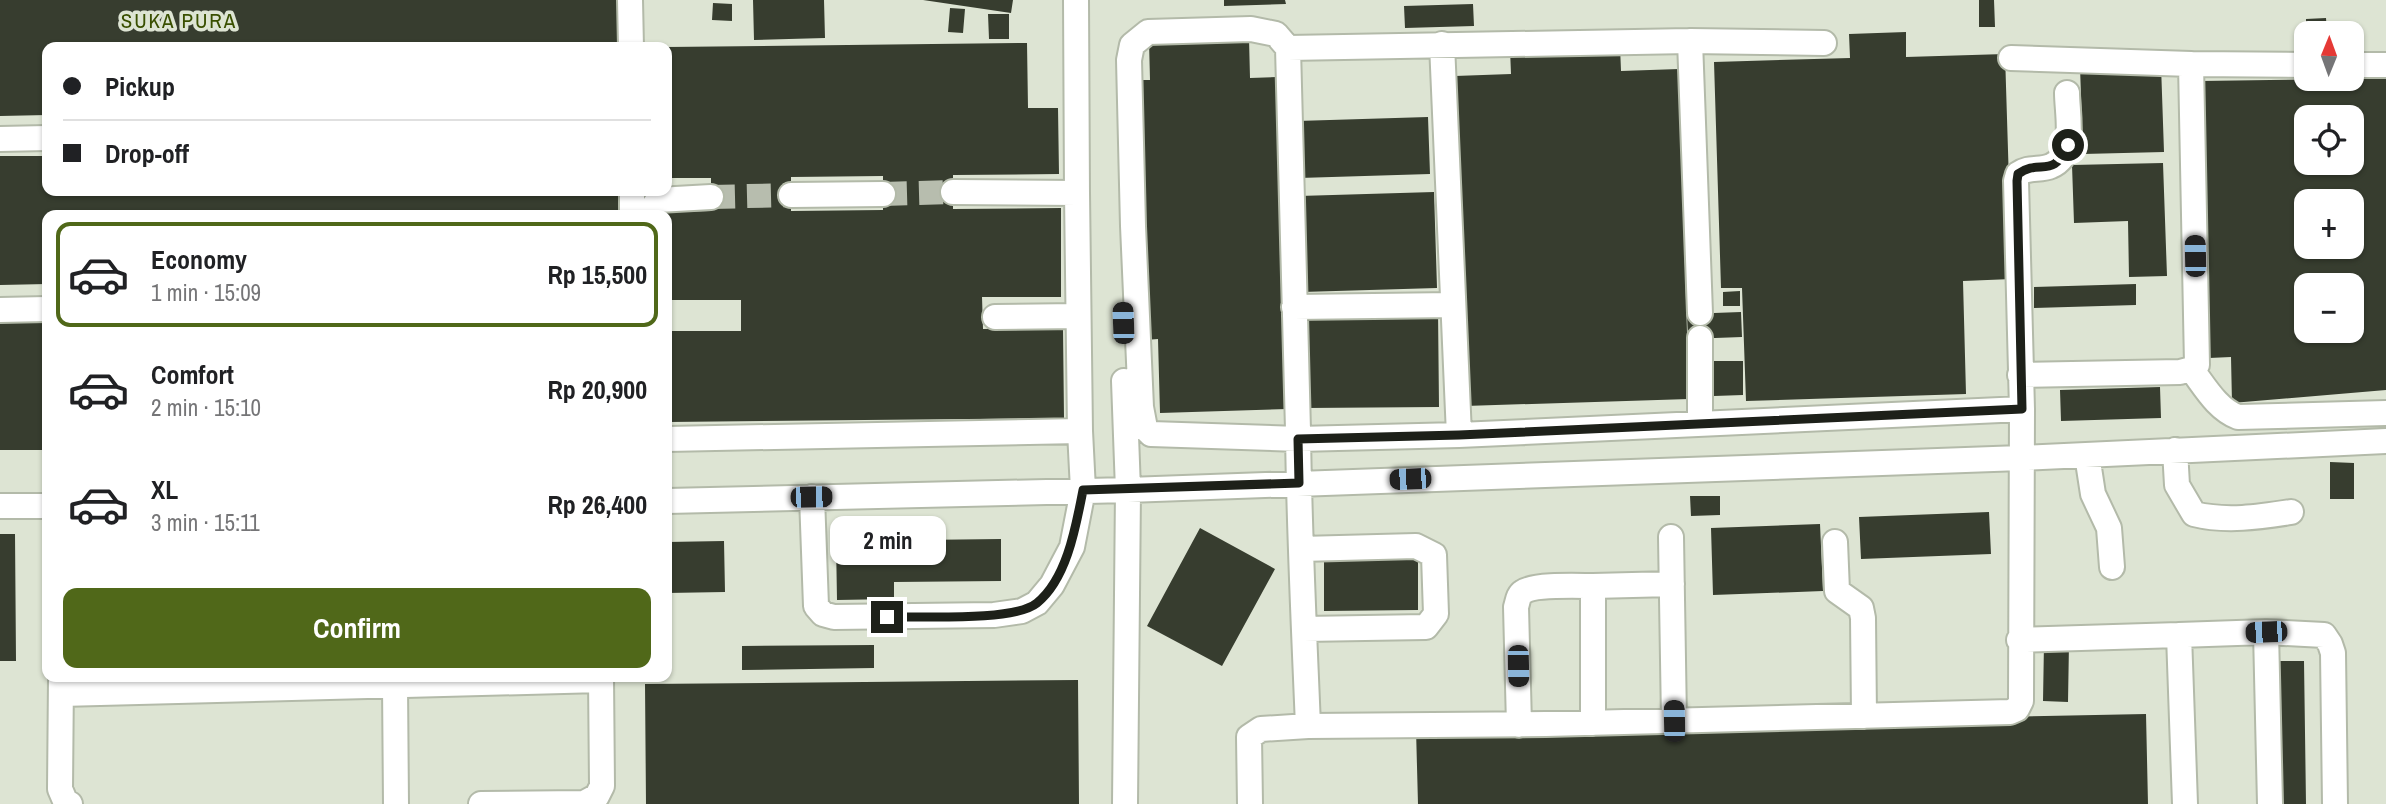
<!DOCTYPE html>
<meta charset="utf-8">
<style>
:root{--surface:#fff;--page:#f2f2f2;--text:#202124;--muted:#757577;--line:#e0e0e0;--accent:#506819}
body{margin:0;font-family:"Archivo Narrow",sans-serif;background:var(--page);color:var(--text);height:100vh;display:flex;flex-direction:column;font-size:26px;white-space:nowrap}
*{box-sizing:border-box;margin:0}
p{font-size:23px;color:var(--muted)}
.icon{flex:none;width:38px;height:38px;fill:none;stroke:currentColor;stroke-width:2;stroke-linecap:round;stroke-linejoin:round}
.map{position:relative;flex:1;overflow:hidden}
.drawer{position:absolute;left:42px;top:210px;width:630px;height:472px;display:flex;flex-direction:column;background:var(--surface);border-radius:14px;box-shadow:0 2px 5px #0004}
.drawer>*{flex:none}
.banner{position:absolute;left:42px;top:42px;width:630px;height:154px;border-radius:14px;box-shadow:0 2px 5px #0004;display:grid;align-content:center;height:154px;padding:0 21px;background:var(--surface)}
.needle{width:46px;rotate:1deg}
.fabs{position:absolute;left:2294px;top:21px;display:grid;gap:14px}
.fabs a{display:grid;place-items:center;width:70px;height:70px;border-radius:14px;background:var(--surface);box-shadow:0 2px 5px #0004;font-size:35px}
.end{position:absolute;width:32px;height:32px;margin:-16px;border:9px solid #1d2019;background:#fff;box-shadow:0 0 0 4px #fff}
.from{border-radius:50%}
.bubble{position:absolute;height:49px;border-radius:14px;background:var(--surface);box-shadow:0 2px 5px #0004;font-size:23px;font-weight:800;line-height:49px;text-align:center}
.car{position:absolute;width:21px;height:42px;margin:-21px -10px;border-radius:9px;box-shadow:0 0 5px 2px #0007;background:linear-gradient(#222 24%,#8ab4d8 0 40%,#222 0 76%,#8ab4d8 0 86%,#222 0)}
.banner b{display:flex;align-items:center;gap:24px;height:66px;font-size:26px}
.banner b+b{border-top:2px solid var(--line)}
.banner i{width:18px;height:18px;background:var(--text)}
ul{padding:12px 0 0;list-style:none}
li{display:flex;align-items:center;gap:21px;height:105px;margin:0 14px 10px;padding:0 7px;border:4px solid transparent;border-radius:14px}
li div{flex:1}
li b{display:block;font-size:26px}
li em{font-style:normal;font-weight:800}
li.current{border-color:var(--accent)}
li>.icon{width:63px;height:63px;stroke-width:1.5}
.action{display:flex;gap:14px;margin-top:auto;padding:14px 21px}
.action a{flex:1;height:80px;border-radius:14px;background:var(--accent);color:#fff;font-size:28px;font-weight:800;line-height:80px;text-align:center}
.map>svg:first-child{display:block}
.building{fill:#373d2f;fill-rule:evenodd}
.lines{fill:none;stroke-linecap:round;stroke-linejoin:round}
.minor-tunnel{stroke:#b7bdae;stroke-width:24;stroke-dasharray:24 12;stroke-linecap:butt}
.minor-casing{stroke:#b3baa9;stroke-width:28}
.minor{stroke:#fff;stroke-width:24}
.route{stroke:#1d2019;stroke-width:9}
.labels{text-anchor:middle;stroke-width:7;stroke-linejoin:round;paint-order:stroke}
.quarter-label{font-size:21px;letter-spacing:2px;fill:#394f00;stroke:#dde4d3}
</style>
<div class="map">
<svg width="2386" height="804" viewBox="0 0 2386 804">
<rect width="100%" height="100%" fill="#dde4d3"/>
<path class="building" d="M 0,0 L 625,0 L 626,47 L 47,47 L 47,115 L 0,116 Z
M 753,0 L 824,0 L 825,38 L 754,40 Z
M 923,0 L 1013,0 L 1011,13 Z
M 1224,0 L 1285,0 L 1286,4 L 1224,6 Z
M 1979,0 L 1994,0 L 1995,27 L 1979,27 Z
M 713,3 L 732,4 L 732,21 L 712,20 Z
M 1473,4 L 1474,26 L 1405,28 L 1404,6 Z
M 950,8 L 965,9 L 963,33 L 948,32 Z
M 988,14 L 1009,14 L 1009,39 L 989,39 Z
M 2326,18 L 2327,33 L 2306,33 L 2306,19 Z
M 1906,32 L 1906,57 L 2005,54 L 2012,279 L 1963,281 L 1966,394 L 1746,401 L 1742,288 L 1721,288 L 1714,62 L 1850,58 L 1849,34 Z
M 1249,38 L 1250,78 L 1277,77 L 1287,409 L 1160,413 L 1158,339 L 1145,340 L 1136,80 L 1150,80 L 1149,41 Z
M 1027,43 L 1028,108 L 1058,108 L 1059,174 L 953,175 L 953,209 L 1061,208 L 1061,297 L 982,297 L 983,329 L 1063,328 L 1064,418 L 668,422 L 667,331 L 741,331 L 741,300 L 667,300 L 667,215 L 665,215 L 665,212 L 711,211 L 711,178 L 667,178 L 667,47 ZM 883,176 L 883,210 L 791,211 L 791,177 Z
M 1620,46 L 1621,71 L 1679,69 L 1689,399 L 1465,406 L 1455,76 L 1511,74 L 1510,49 Z
M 2161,65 L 2164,152 L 2083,154 L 2080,67 Z
M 2386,75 L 2386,390 L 2232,403 L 2231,357 L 2209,358 L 2201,81 L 2352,79 L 2352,76 ZM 2306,117 L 2352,117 L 2352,163 L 2306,163 ZM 2306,201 L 2352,201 L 2352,247 L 2306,247 ZM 2306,285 L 2352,285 L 2352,331 L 2306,331 Z
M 1428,117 L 1430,174 L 1299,178 L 1297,121 Z
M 0,156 L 47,156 L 47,191 L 627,191 L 627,215 L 47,215 L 47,284 L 0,285 Z
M 2163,163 L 2167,276 L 2129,277 L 2128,221 L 2074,223 L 2072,165 Z
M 1434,192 L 1437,288 L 1302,292 L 1299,196 Z
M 2136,284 L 2136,305 L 2034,308 L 2034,287 Z
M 1740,291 L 1740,306 L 1723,306 L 1723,292 Z
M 1438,310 L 1439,407 L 1305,408 L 1304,311 Z
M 1741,312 L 1742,337 L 1688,339 L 1687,314 Z
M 47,318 L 47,450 L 0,450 L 0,319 Z
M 1714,361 L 1743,361 L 1743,395 L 1714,396 Z
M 2160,387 L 2161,418 L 2061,421 L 2060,390 Z
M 2330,462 L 2354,463 L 2354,499 L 2330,499 Z
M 1690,496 L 1720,496 L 1720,515 L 1691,516 Z
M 1989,512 L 1991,554 L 1861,559 L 1859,517 Z
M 1820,524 L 1823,591 L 1713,595 L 1711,528 Z
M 1200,528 L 1275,569 L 1222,666 L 1147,626 Z
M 0,534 L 15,534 L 16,661 L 0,661 Z
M 1001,539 L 1001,581 L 894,582 L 894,599 L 837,600 L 836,541 Z
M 724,541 L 725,592 L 667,593 L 667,542 Z
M 1418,558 L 1418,610 L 1324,611 L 1324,559 Z
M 2044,643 L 2069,643 L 2068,702 L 2043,701 Z
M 874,645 L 874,668 L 742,670 L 742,646 Z
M 2278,661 L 2304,661 L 2306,804 L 2280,804 Z
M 1078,680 L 1079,804 L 646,804 L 645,684 Z
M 2146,714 L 2148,804 L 1418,804 L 1416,729 Z"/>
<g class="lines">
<path class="minor-tunnel" d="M 883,194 L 953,192
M 711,197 L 791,195"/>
<g class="minor-casing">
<path id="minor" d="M 630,0 L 631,47
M 1076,0 L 1077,193
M 1690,41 L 1700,313
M 1442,44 L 1459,435
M 1288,48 L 1690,41 L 1824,43
M 2011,58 L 2191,64
M 2352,65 L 2386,65
M 0,139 L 47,138
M 632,191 L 632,215
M 791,195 L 883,194
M 650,215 L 650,211 L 658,200 L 711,197
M 1294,307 L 1453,305
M 0,310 L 47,309
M 995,317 L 1078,316
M 2192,370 C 2205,387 2217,409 2238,417 L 2386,413
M 2020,375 L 2180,372 L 2195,368 L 2197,365 L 2191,64 L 2306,65
M 1124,381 L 1128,490 L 1125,804
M 1700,422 L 1700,338
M 667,439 L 1080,431
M 2175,450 L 2177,485 L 2194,514 C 2226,522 2259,517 2291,512
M 2087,455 L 2093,494 L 2109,528 L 2112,567
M 812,497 L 816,606 L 823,614 L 834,617 L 994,615 L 1022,611 L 1037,603 L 1052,585 L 1072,547 L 1083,490 L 1080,431 L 1077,193 L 953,192
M 667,501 L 1128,490 L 2021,458 L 2386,441
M 0,506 L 47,506
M 1671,537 L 1674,721
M 1835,542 L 1837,591 L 1861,608 L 1863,618 L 1864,716
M 1301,549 L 1416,546 L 1434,555 L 1436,614 L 1426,627 L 1304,629
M 1593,586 L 1672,584
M 2266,632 L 2270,804
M 2019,640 L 2179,635
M 61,678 L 60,789 L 66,803 L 70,804
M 395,685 L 396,804
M 61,694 L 601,680
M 1519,725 L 1516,607 C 1518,601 1518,595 1523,592 C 1534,584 1578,586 1593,586 L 1593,723
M 1308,726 L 1546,724 L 2010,712 L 2017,709 L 2021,701 L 2022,409 L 2016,181 L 2018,174 C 2029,166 2040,171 2051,166 C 2077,155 2067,115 2067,93
M 481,804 L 584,803 L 597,796 L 602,786 L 601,677
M 1250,804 L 1249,737 L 1261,729 L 1308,726 C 1304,628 1299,529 1298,430 L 1288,48 L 1276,34 L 1251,29 L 1148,32 L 1132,45 L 1129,60 L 1133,226 L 1141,407 L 1145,428 L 1151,434 L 1298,439 L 1459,435 L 2022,409
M 2185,804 L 2179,635 L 2266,632 L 2324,635 L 2330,644 L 2333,653 L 2335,804"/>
</g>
<use href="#minor" class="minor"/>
</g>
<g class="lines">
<path class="route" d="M 887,617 C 919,616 1014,622 1037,603 C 1067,579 1076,526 1083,490 L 1299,483 L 1298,439 L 1459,435 L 2022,409 L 2017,181 L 2018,174 C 2040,158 2053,180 2068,145"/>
</g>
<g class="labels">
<g class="quarter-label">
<text x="179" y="28">SUKA PURA</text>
</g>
</g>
</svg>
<div class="fabs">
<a><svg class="needle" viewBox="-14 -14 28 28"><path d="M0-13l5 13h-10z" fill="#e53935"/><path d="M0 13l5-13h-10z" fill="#757577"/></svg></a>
<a><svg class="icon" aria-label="locate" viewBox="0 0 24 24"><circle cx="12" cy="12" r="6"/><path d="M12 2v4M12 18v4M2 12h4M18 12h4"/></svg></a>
<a>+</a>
<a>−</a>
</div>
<i class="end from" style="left:2068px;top:145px"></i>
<i class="end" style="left:887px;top:617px"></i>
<div class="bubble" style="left:830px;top:516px;width:116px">2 min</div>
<i class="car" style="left:2195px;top:256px;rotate:359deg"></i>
<i class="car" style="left:1123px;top:323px;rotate:358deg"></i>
<i class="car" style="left:1410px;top:479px;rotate:268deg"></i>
<i class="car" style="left:811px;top:497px;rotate:89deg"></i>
<i class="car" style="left:2266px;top:632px;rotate:268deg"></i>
<i class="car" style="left:1518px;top:666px;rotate:179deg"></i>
<i class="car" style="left:1674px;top:721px;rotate:359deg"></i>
<div class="banner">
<b><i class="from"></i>Pickup</b>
<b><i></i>Drop-off</b>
</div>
<section class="drawer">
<ul>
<li class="current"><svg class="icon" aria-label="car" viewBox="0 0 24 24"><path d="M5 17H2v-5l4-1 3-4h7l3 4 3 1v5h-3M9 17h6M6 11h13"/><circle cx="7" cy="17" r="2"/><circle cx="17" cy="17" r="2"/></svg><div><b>Economy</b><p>1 min · 15:09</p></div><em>Rp 15,500</em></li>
<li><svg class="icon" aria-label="car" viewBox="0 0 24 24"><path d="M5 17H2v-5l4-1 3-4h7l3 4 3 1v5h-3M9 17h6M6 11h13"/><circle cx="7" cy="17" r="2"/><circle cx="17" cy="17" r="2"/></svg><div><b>Comfort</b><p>2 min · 15:10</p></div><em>Rp 20,900</em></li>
<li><svg class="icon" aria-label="car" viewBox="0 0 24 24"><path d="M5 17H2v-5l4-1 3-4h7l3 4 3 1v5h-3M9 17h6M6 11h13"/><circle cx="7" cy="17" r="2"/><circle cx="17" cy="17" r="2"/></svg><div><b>XL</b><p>3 min · 15:11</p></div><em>Rp 26,400</em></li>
</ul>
<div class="action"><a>Confirm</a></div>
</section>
</div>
